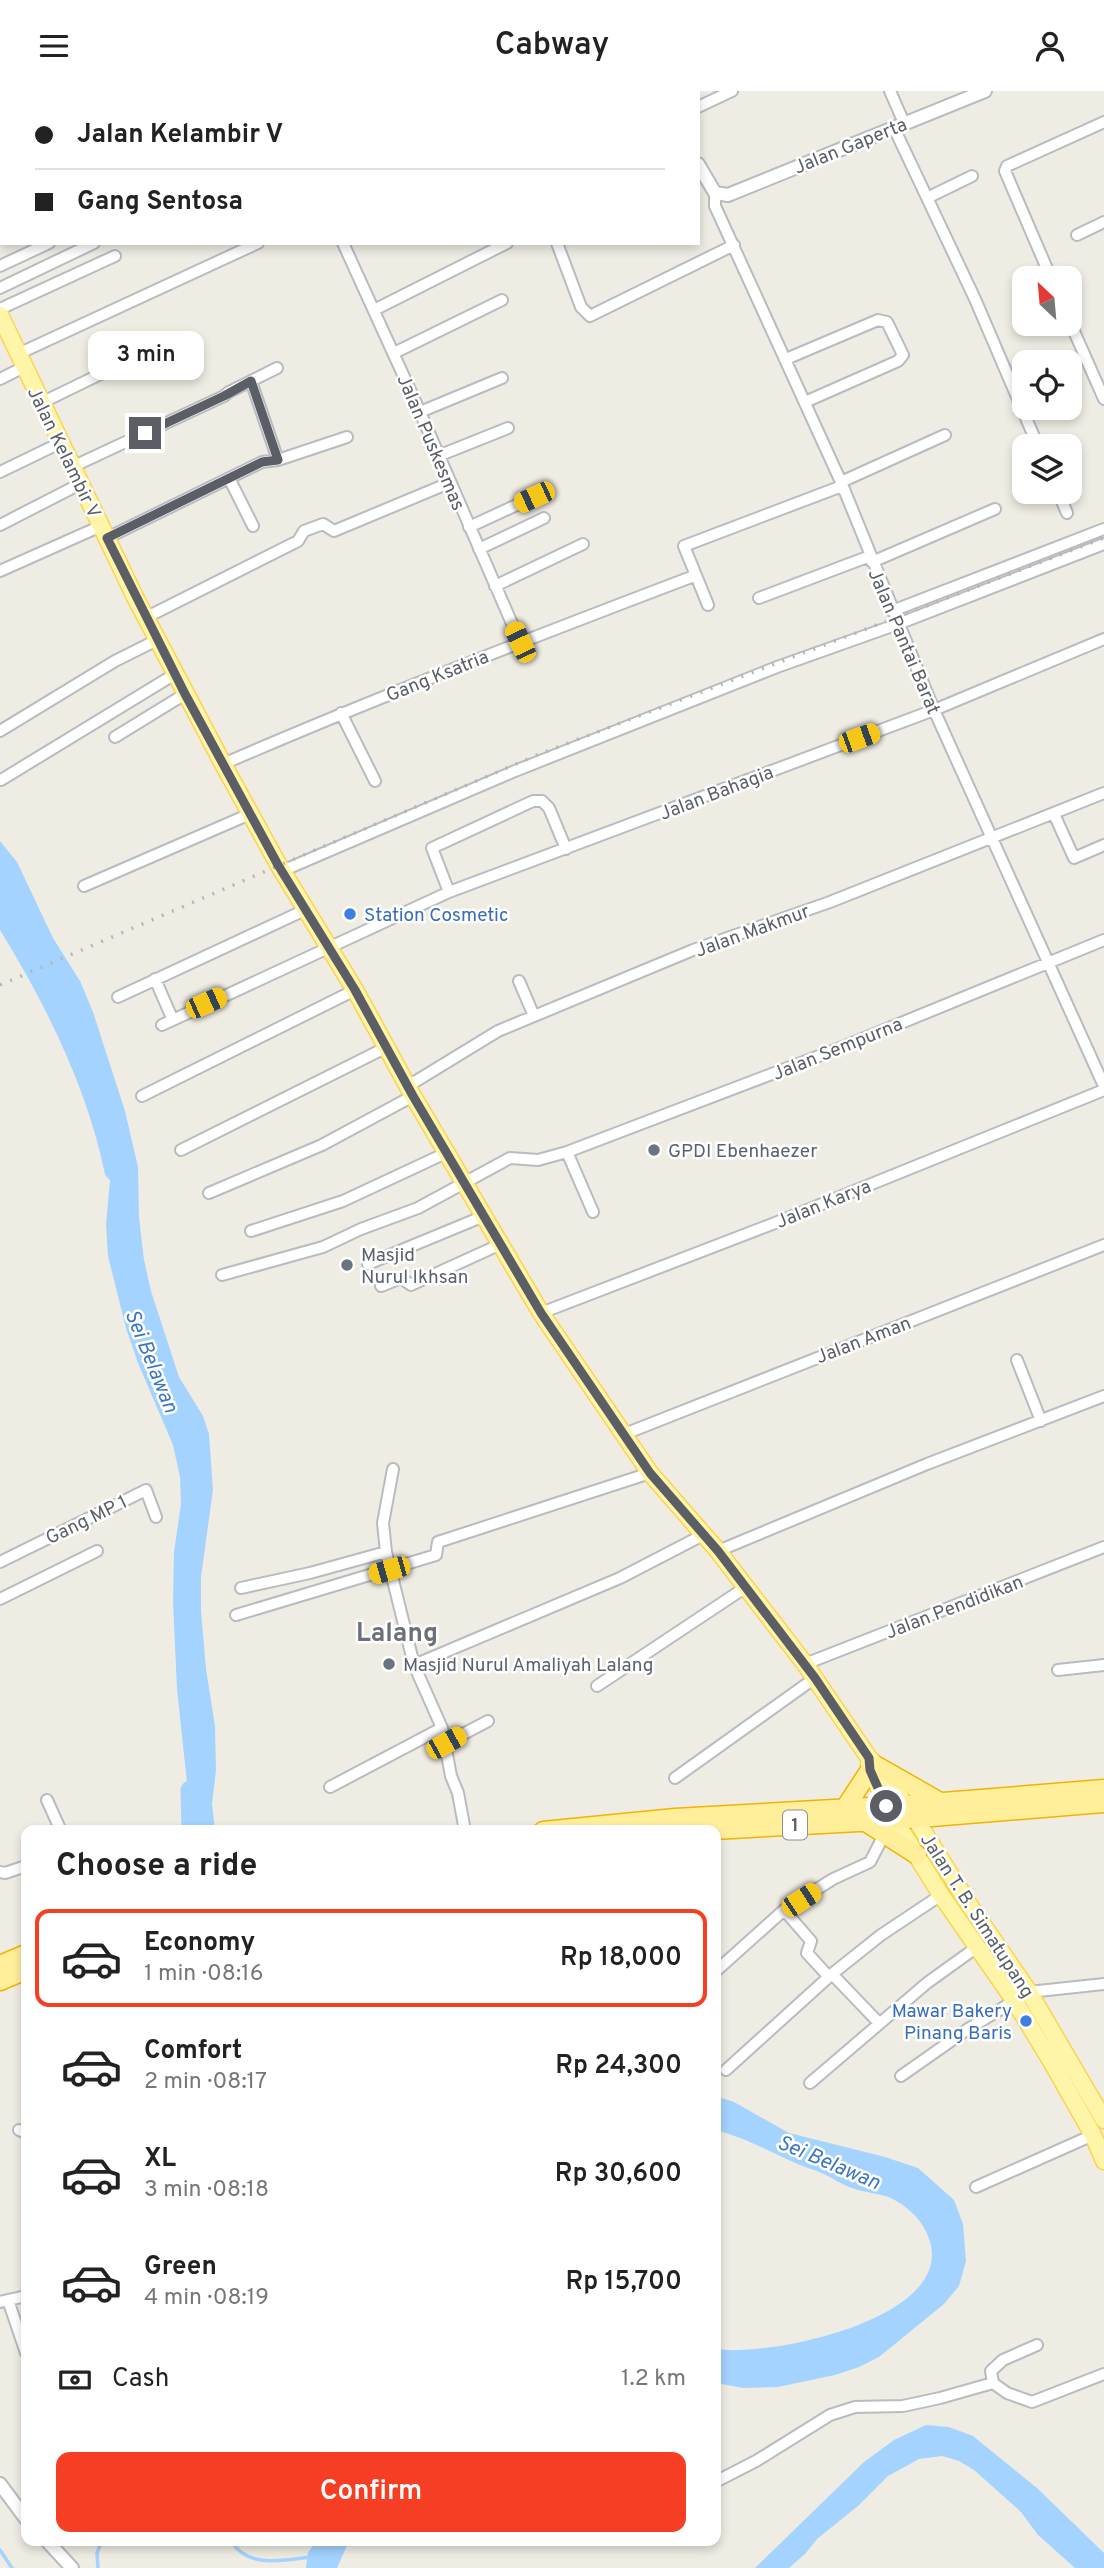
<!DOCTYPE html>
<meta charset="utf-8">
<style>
:root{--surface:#fff;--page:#f2f2f2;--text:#222;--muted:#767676;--line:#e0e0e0;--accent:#f53e23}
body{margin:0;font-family:Overpass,sans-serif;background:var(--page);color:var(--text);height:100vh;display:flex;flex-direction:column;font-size:26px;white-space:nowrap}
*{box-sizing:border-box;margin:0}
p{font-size:23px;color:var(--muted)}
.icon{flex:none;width:38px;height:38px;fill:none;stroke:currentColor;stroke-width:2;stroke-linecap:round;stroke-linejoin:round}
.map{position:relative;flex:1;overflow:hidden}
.sheet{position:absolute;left:21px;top:1734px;width:700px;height:721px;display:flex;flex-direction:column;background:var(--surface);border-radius:14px;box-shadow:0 4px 10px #0003}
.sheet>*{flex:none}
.guide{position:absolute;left:0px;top:0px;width:700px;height:154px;box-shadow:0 4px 10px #0003;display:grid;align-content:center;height:154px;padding:0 35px;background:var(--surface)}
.needle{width:46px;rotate:334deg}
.controls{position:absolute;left:1012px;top:175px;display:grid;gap:14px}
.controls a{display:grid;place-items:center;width:70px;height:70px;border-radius:14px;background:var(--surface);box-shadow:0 4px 10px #0003;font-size:35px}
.end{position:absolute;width:32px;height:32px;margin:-16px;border:9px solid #5b5f65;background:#fff;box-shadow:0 0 0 4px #fff}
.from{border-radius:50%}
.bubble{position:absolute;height:49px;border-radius:14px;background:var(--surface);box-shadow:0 4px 10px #0003;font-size:23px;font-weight:600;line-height:49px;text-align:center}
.car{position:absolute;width:21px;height:42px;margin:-21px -10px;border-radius:9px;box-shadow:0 0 5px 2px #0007;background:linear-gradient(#f5c518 24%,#345 0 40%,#f5c518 0 76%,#345 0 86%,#f5c518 0)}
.guide b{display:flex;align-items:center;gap:24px;height:66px;font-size:26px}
.guide b+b{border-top:2px solid var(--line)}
.guide i{width:18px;height:18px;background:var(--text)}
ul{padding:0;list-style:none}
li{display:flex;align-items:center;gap:21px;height:98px;margin:0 14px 10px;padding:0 21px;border:4px solid transparent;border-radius:14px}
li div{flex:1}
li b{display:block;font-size:26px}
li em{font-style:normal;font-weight:600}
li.on{border-color:var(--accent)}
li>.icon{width:63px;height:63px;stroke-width:1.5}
h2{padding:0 35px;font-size:32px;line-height:84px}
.pay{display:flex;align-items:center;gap:18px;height:77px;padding:0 35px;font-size:26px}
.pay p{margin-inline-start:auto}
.primary-button{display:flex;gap:14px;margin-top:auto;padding:14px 35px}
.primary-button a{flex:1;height:80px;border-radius:14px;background:var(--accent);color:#fff;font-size:28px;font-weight:600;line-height:80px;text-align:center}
header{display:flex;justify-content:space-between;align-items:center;height:91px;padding:0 35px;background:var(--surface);font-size:32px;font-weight:600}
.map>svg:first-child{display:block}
.water{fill:#a4d3ff}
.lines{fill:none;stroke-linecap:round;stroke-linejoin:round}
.stream{stroke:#a4d3ff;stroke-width:3.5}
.river{stroke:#a4d3ff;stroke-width:19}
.minor-casing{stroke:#b8bbc0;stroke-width:14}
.tertiary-casing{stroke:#b8bbc0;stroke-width:16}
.primary-casing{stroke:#fbd450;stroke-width:19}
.trunk-casing{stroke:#f3b300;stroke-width:21}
.minor{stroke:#fff;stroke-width:10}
.tertiary{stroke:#fff;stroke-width:12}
.primary{stroke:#fff5a9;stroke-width:16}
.trunk{stroke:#ffee9a;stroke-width:18}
.rail{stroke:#b5b6b6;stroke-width:3.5;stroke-dasharray:2 9;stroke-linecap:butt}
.route{stroke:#5b5f65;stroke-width:9}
.shop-dot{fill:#3f7fe0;stroke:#fff;stroke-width:2.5}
.worship-dot{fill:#6b7280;stroke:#fff;stroke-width:2.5}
.labels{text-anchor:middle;stroke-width:5;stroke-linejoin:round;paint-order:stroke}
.shield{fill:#fff;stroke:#8c8f93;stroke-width:2}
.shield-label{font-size:18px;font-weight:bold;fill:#5b5f65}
.street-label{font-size:19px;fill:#5b5f65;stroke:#fff}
.shop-label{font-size:19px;fill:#366cbe;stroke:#fff;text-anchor:start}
.worship-label{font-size:19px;fill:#5b616d;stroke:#fff;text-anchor:start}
.water-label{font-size:21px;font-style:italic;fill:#3b76c3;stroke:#fff}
.district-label{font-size:26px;font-weight:bold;fill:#6c7177;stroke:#fff}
</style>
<header><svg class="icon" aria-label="menu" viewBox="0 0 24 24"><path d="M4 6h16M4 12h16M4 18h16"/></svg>Cabway<svg class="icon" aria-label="person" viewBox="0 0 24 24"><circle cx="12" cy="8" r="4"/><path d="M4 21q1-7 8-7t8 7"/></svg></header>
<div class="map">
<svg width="1104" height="2477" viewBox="0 0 1104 2477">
<rect width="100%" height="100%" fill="#efede3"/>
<path class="water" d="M 0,750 L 17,771 L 53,847 L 80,890 L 93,921 L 125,1020 L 138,1076 L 139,1126 L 144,1169 L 151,1200 L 179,1286 L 203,1325 L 209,1343 L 213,1399 L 201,1486 L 201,1520 L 206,1578 L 215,1635 L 216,1679 L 212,1713 L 215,1739 L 193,1739 L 191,1729 L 177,1598 L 173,1511 L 174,1461 L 181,1413 L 180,1386 L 173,1354 L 138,1272 L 126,1237 L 108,1165 L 106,1133 L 111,1078 L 104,1031 L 67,939 L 13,837 L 0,817 Z
M 716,2005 L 734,2011 L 789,2042 L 885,2066 L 918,2077 L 954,2109 L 963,2133 L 966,2170 L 959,2195 L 944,2213 L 879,2266 L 859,2276 L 835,2284 L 778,2296 L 743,2297 L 716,2292 L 716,2258 C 771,2267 982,2223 921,2132 C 915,2123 904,2114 893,2108 C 881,2102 865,2102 852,2097 C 842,2094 833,2087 824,2083 C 813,2078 800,2075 789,2069 C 763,2057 744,2047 716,2039 Z
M 926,2334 L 949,2336 L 973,2345 L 1037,2397 L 1104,2462 L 1104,2477 L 1075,2477 L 1038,2444 L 1021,2421 L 974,2379 L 959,2370 L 942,2365 L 919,2368 L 888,2385 L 858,2415 L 817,2448 L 806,2462 L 789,2477 L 755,2477 L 864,2371 L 894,2349 Z
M 316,2450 L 349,2450 L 337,2477 L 306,2477 L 308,2462 Z"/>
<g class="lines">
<path class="stream" d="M 231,2450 C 248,2477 280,2470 310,2466
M 0,2459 L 12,2477
M 98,2477 L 97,2462 L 102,2450"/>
<path class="river" d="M 0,821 C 50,900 95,988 114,1080
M 190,1699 L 191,1740"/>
<g class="minor-casing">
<path id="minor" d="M 278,0 L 279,2
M 890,0 L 904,32
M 246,2 L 250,0
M 319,2 L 323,0
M 479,2 L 481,0
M 553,2 L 557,0
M 698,16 L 732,0
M 894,37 L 975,208 L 1038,355
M 715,102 L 715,115 L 841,391 L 934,619 L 1104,995
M 927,107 L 972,85
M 0,117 L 2,116
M 1077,144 L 1104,131
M 343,152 L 420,321 L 520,551
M 557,152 L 581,216 L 590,225 L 734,154
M 0,175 L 49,152
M 1051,187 L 1005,80 L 1007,75 L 1104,31
M 0,197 L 94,152
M 0,218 L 115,165
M 374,219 L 507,152
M 1069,229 L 1104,308
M 394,262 L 502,209
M 18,263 L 258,152
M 786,268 L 878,229 L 887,231 L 903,264 L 898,270 L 805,311
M 0,288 L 24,276
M 251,290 L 278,369
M 41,312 L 152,258
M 420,321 L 502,287
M 438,365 L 508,337
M 72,376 L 224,305 L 229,301 L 277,277
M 0,381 L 60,352
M 229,387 L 253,435
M 841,391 L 945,344
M 1058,401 L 1067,422
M 0,434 L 82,392
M 469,436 L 534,406
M 107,447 L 262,371 L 278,369 L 347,346
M 479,458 L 544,427
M 872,471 L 995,418
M 0,480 L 101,435
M 495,495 L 583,453
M 759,507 L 870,465
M 708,514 L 684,455 L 842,395
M 892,520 L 1104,438
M 147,526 L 298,450 L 304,440 L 323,433 L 334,440 L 449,392
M 341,622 L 375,690
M 0,640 L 115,570 L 159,548
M 115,646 L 185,603
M 223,673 C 378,606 536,545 694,485
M 1,689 L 175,583
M 1054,723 L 1074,767 L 1104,754
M 282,780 L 515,680 L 777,576 L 898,533 L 1104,453
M 84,795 L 250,723
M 449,801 L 432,757 L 533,710 L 542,710 L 549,717 L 566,758
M 155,888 L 172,927
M 519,890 L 534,925
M 118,906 L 307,818
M 162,934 L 449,801 L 934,619 L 1104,548
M 408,995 L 498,940 L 693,859 L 830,811 L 1104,702
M 142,1005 L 355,899
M 181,1059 L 387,956
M 567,1061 L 593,1121
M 209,1102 L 322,1054 L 413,1005
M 251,1140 L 343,1110 L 448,1061
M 368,1173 L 484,1125
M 222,1184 L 323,1156 L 361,1138 L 418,1117 L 510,1067 L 538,1069 L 567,1061 L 840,957 L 1104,849
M 381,1195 L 401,1187 L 411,1194 L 501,1153
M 541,1222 L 775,1132 L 1104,999
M 1017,1269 L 1041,1330
M 622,1344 L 1104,1154
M 393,1378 L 383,1432 L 386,1461 L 414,1574 L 442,1637 L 451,1685 L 458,1702 L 465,1740
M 718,1460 L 927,1373 L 1104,1305
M 0,1471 L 146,1399 L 156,1426
M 241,1497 L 310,1482 L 386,1461
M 0,1508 L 97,1460
M 236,1524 L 436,1464 L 438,1451 L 650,1382
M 805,1573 L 1104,1456
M 414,1574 L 620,1487 L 703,1444
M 1058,1579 L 1104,1574
M 597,1595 L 746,1496
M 446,1652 L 488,1630
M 675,1687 L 815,1587
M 330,1696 L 442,1637
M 47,1709 L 61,1740
M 0,1781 L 5,1782 L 26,1775
M 784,1819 L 811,1850 L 807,1862 L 829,1886
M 716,1880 L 784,1819 L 833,1788 L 870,1771 L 885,1742
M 832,1883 L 879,1932
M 726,1979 L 832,1883 L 881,1844 L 941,1804
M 901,1985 L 968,1938 L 1029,1901 L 1104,1893
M 810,1992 L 927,1892 L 977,1856
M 19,2039 L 26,2042
M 976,2096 L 1093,2044
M 8,2209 L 26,2262
M 0,2211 L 26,2205
M 993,2292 L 1007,2302 L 1032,2311 L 1104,2283
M 719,2389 L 756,2370 L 830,2324 L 855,2316 L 903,2315 L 940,2307 L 993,2292 L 991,2280 L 1003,2269 L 1037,2254"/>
</g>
<g class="tertiary-casing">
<path id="tertiary" d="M 665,0 L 666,2
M 698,73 L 715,102 L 728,104 L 985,0
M 0,2393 L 26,2428
M 47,2450 L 72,2477"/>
</g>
<g class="primary-casing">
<path id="primary" d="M 0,224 L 135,506 L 223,673 L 278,773 L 355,899 L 413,1005 L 541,1222 L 650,1382 L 718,1460 L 805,1573 L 869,1667 L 877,1675 L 915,1727 L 970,1815 L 1029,1901 L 1104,2029
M 869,1673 L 886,1715 L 941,1804 L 1014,1909 L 1051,1970 L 1093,2044 L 1104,2070"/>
</g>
<g class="trunk-casing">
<path id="trunk" d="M 877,1675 L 940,1711
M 845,1717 L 870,1679
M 864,1730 L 917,1764
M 543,1740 L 675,1727 L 905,1714 L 1104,1698
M 696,1740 L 895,1729 L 1104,1712
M 0,1874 L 26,1863
M 0,1890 L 26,1879"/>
</g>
<use href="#minor" class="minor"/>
<use href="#tertiary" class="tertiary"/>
<use href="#primary" class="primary"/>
<use href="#trunk" class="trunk"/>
<path class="rail" d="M 0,894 L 537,664 L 1104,447"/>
</g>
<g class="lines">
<path class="route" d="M 145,342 L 224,305 L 251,290 L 278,369 L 262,371 L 107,447 L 185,603 L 278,774 L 355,899 L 413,1005 L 541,1222 L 650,1382 L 718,1460 L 815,1587 L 869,1667 L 870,1679 L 886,1715"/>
</g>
<g class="shop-dot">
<circle cx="350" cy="823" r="7"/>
<circle cx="1026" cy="1930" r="7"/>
</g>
<g class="worship-dot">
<circle cx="654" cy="1059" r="7"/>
<circle cx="347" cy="1174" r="7"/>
<circle cx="389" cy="1573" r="7"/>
</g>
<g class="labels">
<rect class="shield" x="783" y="1719.5" width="24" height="29" rx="5"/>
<g class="shield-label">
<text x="795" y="1740">1</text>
</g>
<g class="street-label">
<text transform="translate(850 54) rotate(-22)" y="7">Jalan Gaperta</text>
<text transform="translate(432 351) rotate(67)" y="7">Jalan Puskesmas</text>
<text transform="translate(65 361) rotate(64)" y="7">Jalan Kelambir V</text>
<text transform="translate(905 550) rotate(67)" y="7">Jalan Pantai Barat</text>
<text transform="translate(437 584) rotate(-22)" y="7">Gang Ksatria</text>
<text transform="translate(716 701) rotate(-21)" y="7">Jalan Bahagia</text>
<text transform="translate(752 839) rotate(-20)" y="7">Jalan Makmur</text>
<text transform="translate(837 957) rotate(-22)" y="7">Jalan Sempurna</text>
<text transform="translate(823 1112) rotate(-22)" y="7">Jalan Karya</text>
<text transform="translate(863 1248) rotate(-21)" y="7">Jalan Aman</text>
<text transform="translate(86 1428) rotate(-26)" y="7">Gang MP 1</text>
<text transform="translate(954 1515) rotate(-21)" y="7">Jalan Pendidikan</text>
<text transform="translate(978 1824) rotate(57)" y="7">Jalan T. B. Simatupang</text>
</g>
<g class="shop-label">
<text x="364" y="830">Station Cosmetic</text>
<text x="1012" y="1926" text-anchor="end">Mawar Bakery<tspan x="1012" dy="22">Pinang Baris</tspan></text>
</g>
<g class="worship-label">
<text x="668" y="1066">GPDI Ebenhaezer</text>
<text x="361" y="1170">Masjid<tspan x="361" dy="22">Nurul Ikhsan</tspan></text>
<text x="403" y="1580">Masjid Nurul Amaliyah Lalang</text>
</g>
<g class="water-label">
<text transform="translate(152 1270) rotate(68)" y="7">Sei Belawan</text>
<text transform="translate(829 2071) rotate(23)" y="7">Sei Belawan</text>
</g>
<g class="district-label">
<text x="397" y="1550">Lalang</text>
</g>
</g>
</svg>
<div class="controls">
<a><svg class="needle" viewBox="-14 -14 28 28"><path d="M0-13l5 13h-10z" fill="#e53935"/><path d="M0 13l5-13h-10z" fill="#767676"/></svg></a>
<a><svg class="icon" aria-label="locate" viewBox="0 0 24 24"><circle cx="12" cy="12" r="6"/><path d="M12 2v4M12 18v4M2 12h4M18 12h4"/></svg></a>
<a><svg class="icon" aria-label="layers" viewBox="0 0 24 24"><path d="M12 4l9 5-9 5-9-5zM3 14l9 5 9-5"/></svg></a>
</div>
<i class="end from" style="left:886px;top:1715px"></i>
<i class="end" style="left:145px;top:342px"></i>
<div class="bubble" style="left:88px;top:240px;width:116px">3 min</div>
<i class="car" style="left:534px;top:406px;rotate:245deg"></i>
<i class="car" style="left:520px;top:551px;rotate:335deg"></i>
<i class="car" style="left:859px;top:647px;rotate:70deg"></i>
<i class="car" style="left:206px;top:912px;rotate:66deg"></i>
<i class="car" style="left:389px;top:1479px;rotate:254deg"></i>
<i class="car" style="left:446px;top:1652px;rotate:61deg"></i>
<i class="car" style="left:801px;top:1809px;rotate:57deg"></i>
<div class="guide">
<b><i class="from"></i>Jalan Kelambir V</b>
<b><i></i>Gang Sentosa</b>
</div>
<section class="sheet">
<h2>Choose a ride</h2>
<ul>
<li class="on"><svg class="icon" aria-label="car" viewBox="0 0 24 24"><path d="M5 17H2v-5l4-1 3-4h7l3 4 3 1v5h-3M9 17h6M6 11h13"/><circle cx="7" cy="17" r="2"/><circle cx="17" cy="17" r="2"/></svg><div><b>Economy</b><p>1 min · 08:16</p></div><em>Rp 18,000</em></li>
<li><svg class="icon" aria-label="car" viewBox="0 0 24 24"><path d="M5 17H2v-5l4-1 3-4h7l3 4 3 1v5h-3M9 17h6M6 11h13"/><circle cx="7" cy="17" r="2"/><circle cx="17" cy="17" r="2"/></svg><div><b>Comfort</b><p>2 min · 08:17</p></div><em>Rp 24,300</em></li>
<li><svg class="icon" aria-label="car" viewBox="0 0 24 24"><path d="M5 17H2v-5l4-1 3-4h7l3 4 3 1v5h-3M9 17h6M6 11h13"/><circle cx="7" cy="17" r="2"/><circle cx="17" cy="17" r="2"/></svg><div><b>XL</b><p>3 min · 08:18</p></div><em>Rp 30,600</em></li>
<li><svg class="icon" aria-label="car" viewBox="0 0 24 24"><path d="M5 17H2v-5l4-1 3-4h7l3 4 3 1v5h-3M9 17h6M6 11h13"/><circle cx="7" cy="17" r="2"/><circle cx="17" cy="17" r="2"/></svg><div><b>Green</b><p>4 min · 08:19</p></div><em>Rp 15,700</em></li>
</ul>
<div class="pay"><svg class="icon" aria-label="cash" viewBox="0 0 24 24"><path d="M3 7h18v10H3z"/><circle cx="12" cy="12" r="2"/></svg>Cash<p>1.2 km</p></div>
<div class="primary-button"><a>Confirm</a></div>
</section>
</div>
